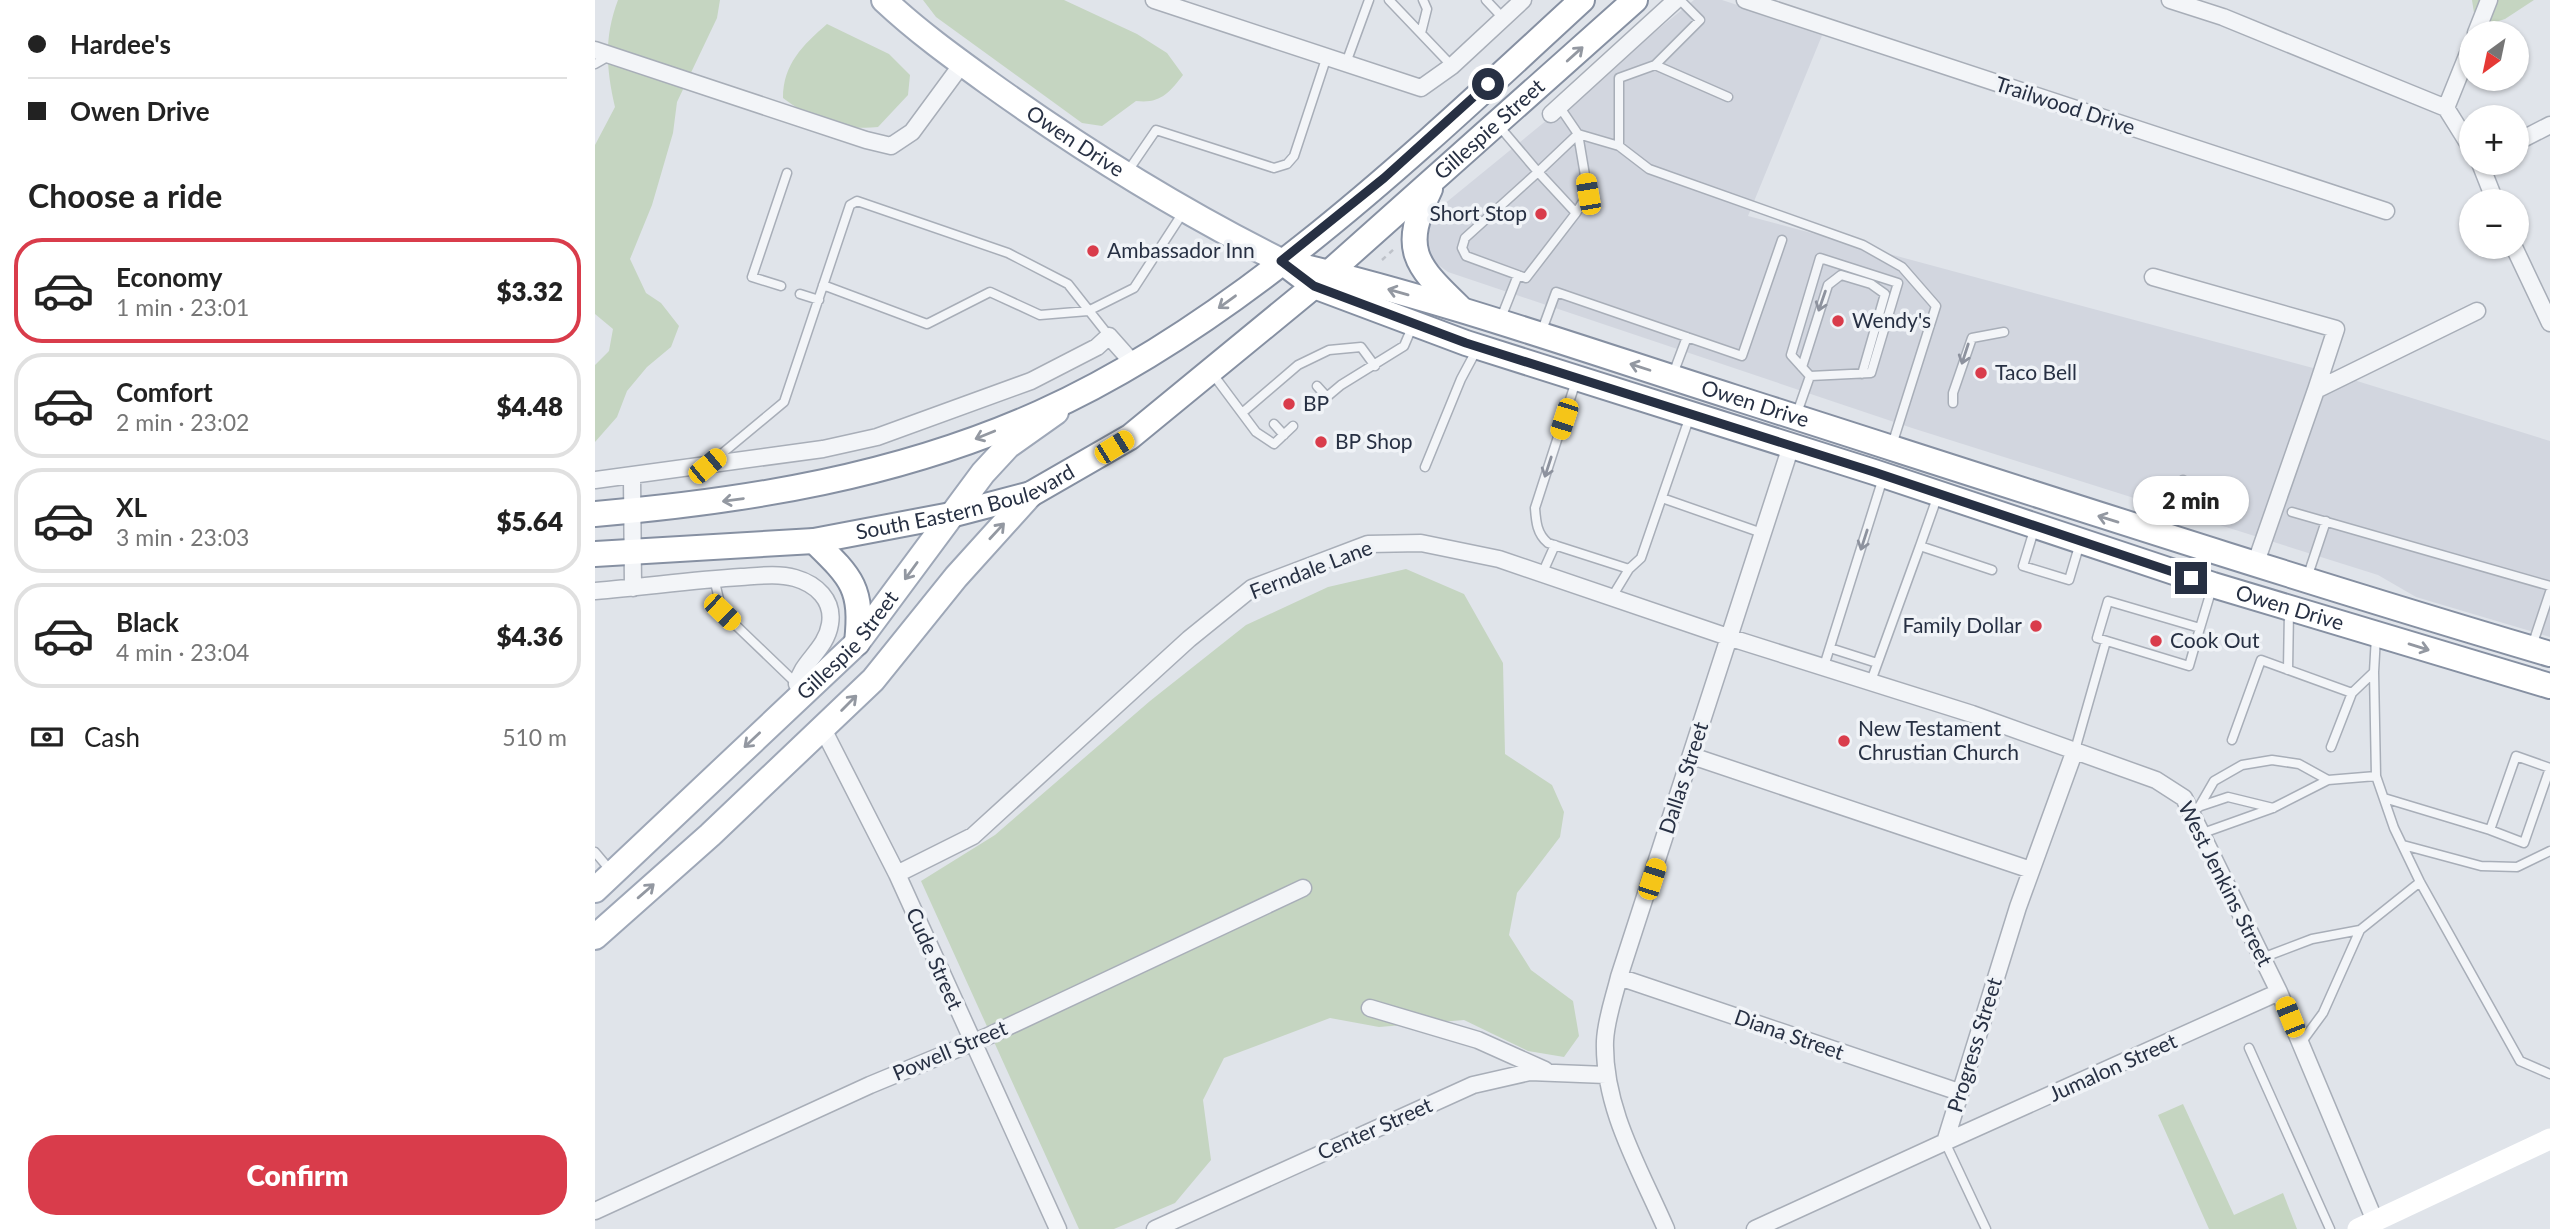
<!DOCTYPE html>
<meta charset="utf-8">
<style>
:root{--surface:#fff;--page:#f2f2f2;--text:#222;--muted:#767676;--line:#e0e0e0;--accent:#d93c4b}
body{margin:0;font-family:Lato,sans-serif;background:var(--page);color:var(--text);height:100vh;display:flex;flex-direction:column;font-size:26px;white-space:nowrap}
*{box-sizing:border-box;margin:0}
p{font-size:23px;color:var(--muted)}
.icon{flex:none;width:38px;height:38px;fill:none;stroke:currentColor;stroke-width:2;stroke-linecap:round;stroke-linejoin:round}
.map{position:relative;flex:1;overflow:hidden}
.sheet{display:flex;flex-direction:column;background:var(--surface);width:595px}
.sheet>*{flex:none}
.hud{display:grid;align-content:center;height:154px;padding:0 28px;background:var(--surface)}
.needle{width:46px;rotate:213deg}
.buttons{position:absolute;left:1864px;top:21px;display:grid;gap:14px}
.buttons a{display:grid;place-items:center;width:70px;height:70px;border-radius:50%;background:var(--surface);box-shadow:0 2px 5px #0004;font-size:35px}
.end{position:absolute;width:32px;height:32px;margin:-16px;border:9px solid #273043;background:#fff;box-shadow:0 0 0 4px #fff}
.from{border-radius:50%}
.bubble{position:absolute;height:49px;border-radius:24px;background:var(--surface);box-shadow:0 2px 5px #0004;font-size:23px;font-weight:800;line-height:49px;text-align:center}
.car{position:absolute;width:21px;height:42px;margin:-21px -10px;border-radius:9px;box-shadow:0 0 5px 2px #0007;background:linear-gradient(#f5c518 24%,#345 0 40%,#f5c518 0 76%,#345 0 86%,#f5c518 0)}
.hud b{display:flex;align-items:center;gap:24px;height:66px;font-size:26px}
.hud b+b{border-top:2px solid var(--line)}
.hud i{width:18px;height:18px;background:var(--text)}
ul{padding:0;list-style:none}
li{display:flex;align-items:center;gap:21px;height:105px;margin:0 14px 10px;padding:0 14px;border:4px solid var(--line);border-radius:28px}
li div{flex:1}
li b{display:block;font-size:26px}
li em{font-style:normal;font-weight:800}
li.on{border-color:var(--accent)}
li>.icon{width:63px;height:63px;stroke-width:1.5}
h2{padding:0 28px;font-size:32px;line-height:84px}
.pay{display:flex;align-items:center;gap:18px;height:77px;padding:0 28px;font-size:26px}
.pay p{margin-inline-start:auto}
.primary-button{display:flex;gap:14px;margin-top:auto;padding:14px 28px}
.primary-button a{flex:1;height:80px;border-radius:28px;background:var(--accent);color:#fff;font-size:28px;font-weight:800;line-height:80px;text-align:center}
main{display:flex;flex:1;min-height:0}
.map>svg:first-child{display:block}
.built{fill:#d2d6df}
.green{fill:#c5d5c1}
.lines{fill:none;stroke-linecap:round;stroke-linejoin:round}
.service-casing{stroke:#a8aeb8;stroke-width:11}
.minor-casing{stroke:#a8aeb8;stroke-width:19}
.primary-casing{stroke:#9ea7b7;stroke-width:28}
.trunk-casing{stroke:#8690a2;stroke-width:28}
.path{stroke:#bec2c9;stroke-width:2.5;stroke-dasharray:5 5;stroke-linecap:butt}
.service{stroke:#f3f5f8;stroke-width:8}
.minor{stroke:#f3f5f8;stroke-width:16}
.secondary{stroke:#fff;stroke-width:21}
.primary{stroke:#fff;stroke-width:24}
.trunk{stroke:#fff;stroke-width:24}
.oneway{stroke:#9398a1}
.oneway2{stroke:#8d929e}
.route{stroke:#273043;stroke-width:9}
.poi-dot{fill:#d93c4b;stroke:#f0f3f7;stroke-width:2.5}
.labels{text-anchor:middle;stroke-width:7;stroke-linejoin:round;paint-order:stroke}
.street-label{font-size:21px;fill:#273043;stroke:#f0f3f7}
.poi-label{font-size:21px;fill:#273043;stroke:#f0f3f7;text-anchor:start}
</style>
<main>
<section class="sheet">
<div class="hud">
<b><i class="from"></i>Hardee's</b>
<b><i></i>Owen Drive</b>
</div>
<h2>Choose a ride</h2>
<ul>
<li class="on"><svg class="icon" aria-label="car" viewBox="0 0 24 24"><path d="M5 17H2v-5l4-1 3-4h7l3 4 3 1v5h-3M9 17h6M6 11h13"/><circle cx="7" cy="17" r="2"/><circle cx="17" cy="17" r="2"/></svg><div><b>Economy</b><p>1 min · 23:01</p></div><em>$3.32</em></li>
<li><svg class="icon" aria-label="car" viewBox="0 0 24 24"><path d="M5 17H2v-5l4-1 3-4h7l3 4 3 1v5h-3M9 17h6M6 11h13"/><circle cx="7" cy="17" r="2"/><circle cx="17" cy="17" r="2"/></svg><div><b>Comfort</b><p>2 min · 23:02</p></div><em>$4.48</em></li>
<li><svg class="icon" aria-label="car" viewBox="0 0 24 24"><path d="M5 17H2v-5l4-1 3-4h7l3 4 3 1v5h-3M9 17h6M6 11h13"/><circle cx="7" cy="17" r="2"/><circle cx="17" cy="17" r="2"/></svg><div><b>XL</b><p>3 min · 23:03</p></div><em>$5.64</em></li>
<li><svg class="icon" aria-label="car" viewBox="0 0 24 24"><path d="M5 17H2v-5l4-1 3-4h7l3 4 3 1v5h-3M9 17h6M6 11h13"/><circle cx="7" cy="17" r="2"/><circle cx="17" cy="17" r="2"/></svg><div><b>Black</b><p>4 min · 23:04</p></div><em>$4.36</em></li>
</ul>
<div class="pay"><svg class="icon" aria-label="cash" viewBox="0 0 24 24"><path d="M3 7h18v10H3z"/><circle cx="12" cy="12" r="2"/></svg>Cash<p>510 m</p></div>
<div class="primary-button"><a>Confirm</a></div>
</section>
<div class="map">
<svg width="1955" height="1229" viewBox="0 0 1955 1229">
<rect width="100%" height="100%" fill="#e0e4ea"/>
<path class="built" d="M 1099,0 L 1127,0 L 1228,33 L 1153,216 L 1733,372 L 1955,441 L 1955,637 L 1821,597 L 1783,575 L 1317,428 L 853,272 L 838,261 L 832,242 L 837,214 Z"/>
<path class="green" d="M 23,0 L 125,0 L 122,18 L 82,102 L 78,133 L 57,205 L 35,259 L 51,293 L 66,303 L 84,326 L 76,347 L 52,367 L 32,391 L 22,417 L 0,442 L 0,365 L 14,351 L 18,329 L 0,314 L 0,145 L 20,107 C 11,68 9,37 23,0 Z
M 328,0 L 469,0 L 542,34 L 572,53 L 588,75 C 574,93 565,104 541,101 L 507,126 L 487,123 L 341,17 Z
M 1877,0 L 1939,0 L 1910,19 L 1892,25 L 1879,13 Z
M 232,24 L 294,54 L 315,75 L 313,95 L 283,127 C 248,131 215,119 188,98 C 188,64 208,45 232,24 Z
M 811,569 L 869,594 L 908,663 L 910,754 L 957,785 L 969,812 L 965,837 L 922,893 L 914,935 L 936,970 L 978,1001 L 984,1036 L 969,1057 L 933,1051 L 869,1020 L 784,1027 L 735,1018 L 629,1058 L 608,1100 L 616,1160 L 580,1203 L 519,1229 L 484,1229 L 326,881 L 400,835 L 555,701 L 651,625 L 733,587 Z
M 1588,1104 L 1639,1215 L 1688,1193 L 1702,1229 L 1614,1229 L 1563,1115 Z"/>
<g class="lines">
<g class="service-casing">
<path id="service" d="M 794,0 L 857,66
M 891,0 L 908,18
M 1085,0 L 1105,20 L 1060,65 L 1133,97
M 826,33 L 832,9 L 828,0
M 751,63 L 774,0
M 0,64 L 14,56
M 964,106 L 983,134 L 993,193 L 981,213
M 904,126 L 943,172 L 983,134
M 983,134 L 1024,146 L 1054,169 L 1268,245 L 1307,267 L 1341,306 L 1297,445
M 1024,146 L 1024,78 L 1060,65
M 533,171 L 561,130 L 679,168 L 692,164 L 699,156 L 731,59
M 943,172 L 981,213 L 931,278 L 871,256 L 867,248 L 870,238 Z
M 1225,258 L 1303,283 L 1276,373 L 1215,376 L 1196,355 Z
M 228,285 L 332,324 L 395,292 L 445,315 L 493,311 L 539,288 L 589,211
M 186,286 L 157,277 L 192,173
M 205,294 L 224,300
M 906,318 L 923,275
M 946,333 L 961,292 L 1147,356 L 1187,240
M 1207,367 L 1233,285 L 1246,275 L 1276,284 L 1290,294 L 1267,374
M 617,373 L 661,432 L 679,444 L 698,426
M 1078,374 L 1092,337
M 981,381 L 940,508 C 941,522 942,534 953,543 L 1034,569
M 722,386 L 731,396
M 1358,403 L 1358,393 L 1377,338 L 1409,332
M 721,406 L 746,385 L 809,346 L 818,325
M 647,413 L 703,365 L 734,350 L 766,347 L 780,366
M 1202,413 L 1215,376
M 679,424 L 689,435
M 118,461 L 189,402 L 255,205 L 262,201 L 413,253 L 473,284 L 514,336
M 830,467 L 866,379 L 881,351
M 1067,498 L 1167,533
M 1697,512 L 1955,586
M 1440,527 L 1428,566 L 1474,580 L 1485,543
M 1570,534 L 1588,480
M 1325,546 L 1343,495
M 947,574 L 960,545
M 119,578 L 127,612 L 202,684
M 1712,578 L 1731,521
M 1017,597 L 1034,569 L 1046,558 L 1095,416
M 1513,601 L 1605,628 L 1594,666 L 1502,638 Z
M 1605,628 L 1617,588
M 1937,646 L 1955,592
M 1235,648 L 1282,663
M 1229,666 L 1288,478
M 1693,670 L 1694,610
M 1779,672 L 1781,776 L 1799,828 L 1825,882 L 1925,1061 L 1955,1074
M 1276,681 L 1325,546 L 1397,570
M 1757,693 L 1779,672 L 1781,636
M 1637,740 L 1666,660 L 1757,693 L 1736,747
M 1480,750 L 1511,641
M 1921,756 L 1955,768 L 1929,843 L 1895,830 Z
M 1789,798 L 1895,830
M 1603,807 L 1633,797 L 1678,808
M 1604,807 L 1619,781 L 1647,765 L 1677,760 L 1704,764 L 1733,780
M 1608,833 L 1678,808 L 1733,780 L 1781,776
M 1808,845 L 1886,866 L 1922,867 L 1955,851
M 0,852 L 16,871
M 1667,958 L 1717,939 L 1765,930
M 1706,1043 L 1728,1013 L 1765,930 L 1825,882
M 1654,1048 L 1735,1229
M 1350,1142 L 1391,1229"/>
</g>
<g class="minor-casing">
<path id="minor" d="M 559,0 L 826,88 L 857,66 L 928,0
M 1150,0 L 1791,211
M 1575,0 L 1628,17 L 1851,108
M 1881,33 L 1894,0
M 0,50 L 271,140 L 296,146 L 317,132 L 367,64
M 1851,108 L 1876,46
M 1851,108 L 1876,148
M 956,114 L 1081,0
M 1922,142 L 1955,125
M 1885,163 L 1900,201
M 1919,247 L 1955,323
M 1558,277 L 1741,329 L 1721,390 L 1882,311
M 37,477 L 38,588
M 0,480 L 228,449 L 282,437 L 436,381 L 502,347 L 514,336 L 538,363
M 1660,565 L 1721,390
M 0,591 C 49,587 97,580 146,577 C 162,576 183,573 200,578 C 221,584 239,600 235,624 C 231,650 207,661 202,684 L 208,695
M 228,729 L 302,874 L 463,1229
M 1097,756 L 1436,870
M 302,874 L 378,836 L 594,639 L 657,588 L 773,544 L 826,543 L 904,559 L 1133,637 L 1377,714 L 1561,780 L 1589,798 L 1684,992 L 1780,1221
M 1024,977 L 1364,1092
M 775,1008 L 883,1040 L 950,1070
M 1350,1142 L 1684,992
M 0,1211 L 275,1085 L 391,1037 L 708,888
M 560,1229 L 878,1085 L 935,1072 L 1011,1075
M 1071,1229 C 1045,1169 1008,1108 1010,1041 C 1011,1019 1019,998 1024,977 L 1196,446
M 1160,1229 L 1350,1142 L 1423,907 L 1480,750"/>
</g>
<g class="primary-casing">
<g id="primary">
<path id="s1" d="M 289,0 C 322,31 358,57 394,83 C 486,149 584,210 686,261"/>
<path id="s2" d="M 0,890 L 262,643 L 388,473 L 413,446 L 461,412"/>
<path d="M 0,937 L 115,835 L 278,680 L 361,577 L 436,494"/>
</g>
</g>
<g class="trunk-casing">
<g id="trunk">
<path d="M 835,189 C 806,249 819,264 864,307"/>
<path id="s3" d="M 686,261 L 719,286 L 871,343 L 1279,472 L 1618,585 L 1955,686"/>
<path id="s4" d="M 693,263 C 844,298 990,350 1138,397 C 1410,484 1681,573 1955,654"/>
<path d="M 0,514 C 154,501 304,476 445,413 C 644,324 828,146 987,0"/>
<path d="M 219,541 C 257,578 268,588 262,643"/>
<path id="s5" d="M 0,554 L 219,541 L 356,515 L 436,494 L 535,437 L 719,286 L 1040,0"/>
</g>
</g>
<path class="path" d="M 787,260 L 800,248"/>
<use href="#service" class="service"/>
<use href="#minor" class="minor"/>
<path class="secondary" d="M 1763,1229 L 1955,1139"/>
<use href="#primary" class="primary"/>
<use href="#trunk" class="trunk"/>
</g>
<defs><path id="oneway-shaft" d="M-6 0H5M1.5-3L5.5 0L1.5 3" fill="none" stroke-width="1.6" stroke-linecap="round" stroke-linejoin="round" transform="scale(1.75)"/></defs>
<g class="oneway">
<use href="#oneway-shaft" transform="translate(980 54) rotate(-42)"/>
<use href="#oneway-shaft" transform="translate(803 292) rotate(-164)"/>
<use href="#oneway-shaft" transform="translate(632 302) rotate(144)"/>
<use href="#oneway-shaft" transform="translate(1045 367) rotate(-162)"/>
<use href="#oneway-shaft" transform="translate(390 435) rotate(158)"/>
<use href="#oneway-shaft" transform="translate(138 500) rotate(172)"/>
<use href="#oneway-shaft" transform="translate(1513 519) rotate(-163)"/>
<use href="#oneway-shaft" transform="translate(402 531) rotate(-47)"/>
<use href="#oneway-shaft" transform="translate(316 571) rotate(126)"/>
<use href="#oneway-shaft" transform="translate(1824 647) rotate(17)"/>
<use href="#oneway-shaft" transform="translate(254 703) rotate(-45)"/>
<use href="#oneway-shaft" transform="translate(157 740) rotate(137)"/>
<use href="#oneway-shaft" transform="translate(51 891) rotate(-41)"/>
</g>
<g class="oneway2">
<use href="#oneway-shaft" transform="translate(1227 301) rotate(109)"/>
<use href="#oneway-shaft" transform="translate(1370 354) rotate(108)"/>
<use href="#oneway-shaft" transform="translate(953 467) rotate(108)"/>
<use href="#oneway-shaft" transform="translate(1269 540) rotate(108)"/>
</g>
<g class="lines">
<path class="route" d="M 893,84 L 789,178 L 686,261 L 719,286 L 871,343 L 1279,472 L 1596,578"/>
</g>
<g class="poi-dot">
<circle cx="946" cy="214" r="7"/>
<circle cx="498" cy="251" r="7"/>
<circle cx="1243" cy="321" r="7"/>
<circle cx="1386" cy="373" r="7"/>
<circle cx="694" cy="404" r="7"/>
<circle cx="726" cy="442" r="7"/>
<circle cx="1441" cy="626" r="7"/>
<circle cx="1561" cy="641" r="7"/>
<circle cx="1249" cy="741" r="7"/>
</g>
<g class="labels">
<g class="street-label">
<text transform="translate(1470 106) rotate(18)" y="7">Trailwood Drive</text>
<text dy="7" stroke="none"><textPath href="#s5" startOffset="1029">Gillespie Street</textPath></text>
<text dy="7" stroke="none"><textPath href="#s1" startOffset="238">Owen Drive</textPath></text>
<text dy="7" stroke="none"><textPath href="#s4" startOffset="488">Owen Drive</textPath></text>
<text dy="7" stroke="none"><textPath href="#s5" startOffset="376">South Eastern Boulevard</textPath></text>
<text transform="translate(716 570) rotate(-21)" y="7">Ferndale Lane</text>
<text dy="7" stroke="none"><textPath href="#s3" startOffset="1069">Owen Drive</textPath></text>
<text dy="7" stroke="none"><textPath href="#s2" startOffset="352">Gillespie Street</textPath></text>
<text transform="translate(1089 778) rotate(-72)" y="7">Dallas Street</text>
<text transform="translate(1630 884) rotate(63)" y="7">West Jenkins Street</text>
<text transform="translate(339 959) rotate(66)" y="7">Cude Street</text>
<text transform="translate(1194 1035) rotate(19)" y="7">Diana Street</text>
<text transform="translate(1380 1045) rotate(-73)" y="7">Progress Street</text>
<text transform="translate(355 1051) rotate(-23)" y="7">Powell Street</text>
<text transform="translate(1518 1068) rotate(-24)" y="7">Jumalon Street</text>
<text transform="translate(780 1129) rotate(-24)" y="7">Center Street</text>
</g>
<g class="poi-label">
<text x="932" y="221" text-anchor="end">Short Stop</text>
<text x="512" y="258">Ambassador Inn</text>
<text x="1257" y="328">Wendy's</text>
<text x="1400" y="380">Taco Bell</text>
<text x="708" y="411">BP</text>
<text x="740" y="449">BP Shop</text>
<text x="1427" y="633" text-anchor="end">Family Dollar</text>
<text x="1575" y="648">Cook Out</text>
<text x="1263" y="736">New Testament<tspan x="1263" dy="24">Chrustian Church</tspan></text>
</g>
</g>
</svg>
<div class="buttons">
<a><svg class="needle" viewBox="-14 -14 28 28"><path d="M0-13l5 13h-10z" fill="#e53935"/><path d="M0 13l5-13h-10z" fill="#767676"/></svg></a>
<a>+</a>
<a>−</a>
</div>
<i class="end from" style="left:893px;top:84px"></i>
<i class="end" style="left:1596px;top:578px"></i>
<div class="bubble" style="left:1538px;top:476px;width:116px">2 min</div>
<i class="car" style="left:993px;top:194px;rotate:350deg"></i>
<i class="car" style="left:969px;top:419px;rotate:198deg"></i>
<i class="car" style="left:519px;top:447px;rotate:58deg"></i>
<i class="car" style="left:112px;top:466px;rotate:50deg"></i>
<i class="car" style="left:127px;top:612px;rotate:134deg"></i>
<i class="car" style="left:1057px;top:879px;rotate:18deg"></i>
<i class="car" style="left:1695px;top:1017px;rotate:338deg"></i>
</div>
</main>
